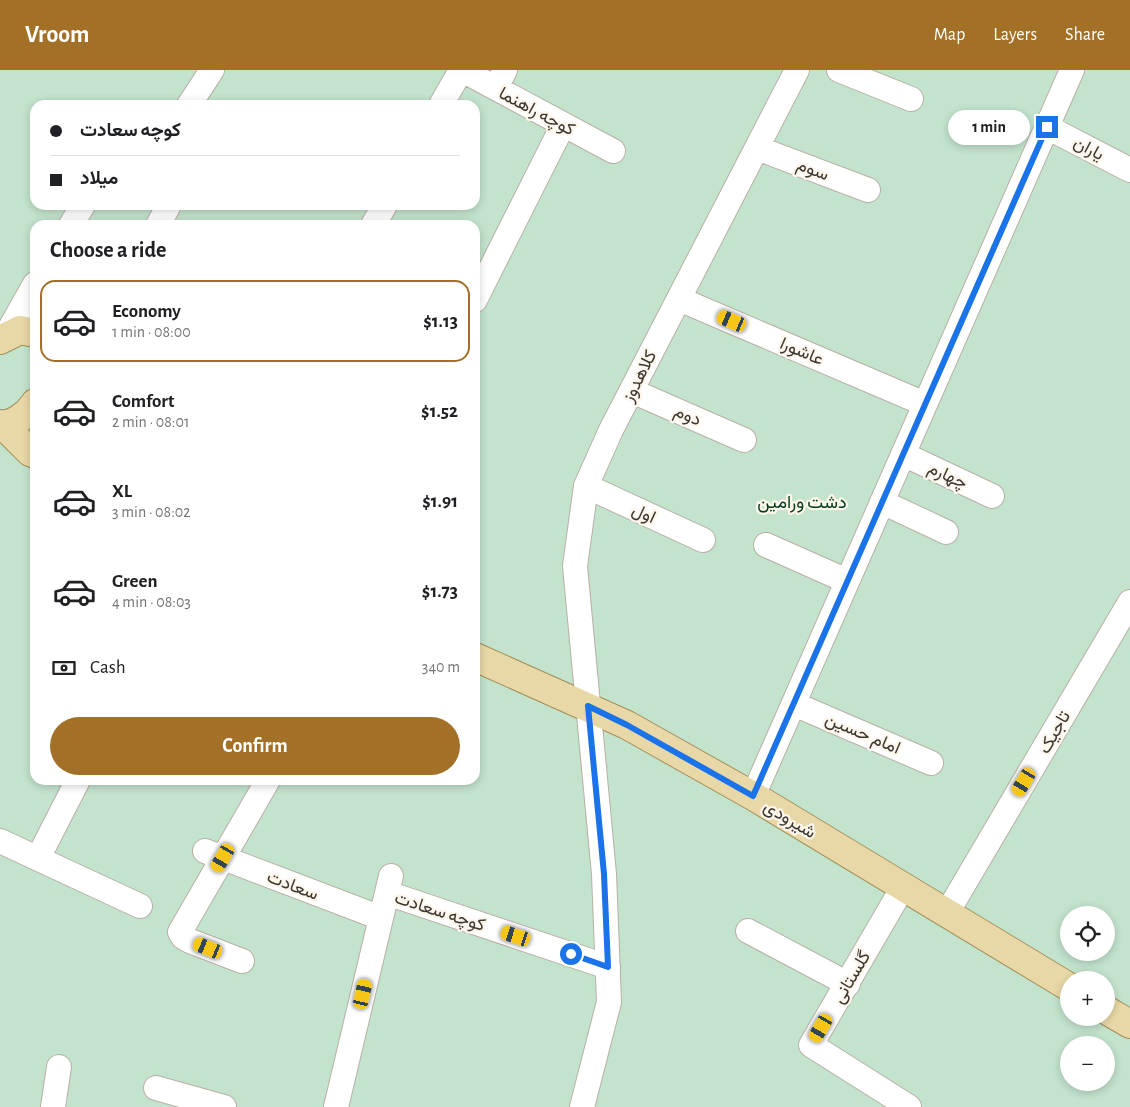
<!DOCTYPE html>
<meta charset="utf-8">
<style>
:root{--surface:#fff;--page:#f6f6f6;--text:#202124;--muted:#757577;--line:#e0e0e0;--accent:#a37027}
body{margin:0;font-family:"Alegreya Sans",Vazirmatn,sans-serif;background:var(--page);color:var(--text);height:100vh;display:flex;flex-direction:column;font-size:19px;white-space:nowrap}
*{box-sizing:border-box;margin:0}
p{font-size:16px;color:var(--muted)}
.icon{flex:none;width:28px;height:28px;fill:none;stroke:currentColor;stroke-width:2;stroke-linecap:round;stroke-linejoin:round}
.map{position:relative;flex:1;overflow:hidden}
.side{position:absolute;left:30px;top:150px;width:450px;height:565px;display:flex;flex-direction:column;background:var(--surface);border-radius:15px;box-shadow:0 2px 8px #0003}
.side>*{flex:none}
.banner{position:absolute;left:30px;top:30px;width:450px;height:110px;border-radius:15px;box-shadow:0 2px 8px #0003;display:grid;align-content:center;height:110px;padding:0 20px;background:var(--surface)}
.tools{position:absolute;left:1060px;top:836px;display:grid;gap:10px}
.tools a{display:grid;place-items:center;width:55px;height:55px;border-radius:50%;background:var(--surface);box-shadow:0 2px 8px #0003;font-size:25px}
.end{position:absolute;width:22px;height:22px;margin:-11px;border:6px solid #1a73e8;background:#fff;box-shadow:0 0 0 2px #fff}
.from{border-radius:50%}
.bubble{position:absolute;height:35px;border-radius:18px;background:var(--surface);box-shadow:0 2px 8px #0003;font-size:16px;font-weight:600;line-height:35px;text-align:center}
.car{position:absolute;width:15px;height:30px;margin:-15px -8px;border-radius:6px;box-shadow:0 0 4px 1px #0007;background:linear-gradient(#f5c518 24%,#345 0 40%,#f5c518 0 76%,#345 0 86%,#f5c518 0)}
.banner b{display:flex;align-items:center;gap:18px;height:48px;font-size:19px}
.banner b+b{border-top:1px solid var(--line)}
.banner i{width:12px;height:12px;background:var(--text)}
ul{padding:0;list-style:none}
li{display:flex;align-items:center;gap:15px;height:82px;margin:0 10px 8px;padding:0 10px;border:2px solid transparent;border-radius:15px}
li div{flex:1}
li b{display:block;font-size:19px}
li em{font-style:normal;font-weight:600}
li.active{border-color:var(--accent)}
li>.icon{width:45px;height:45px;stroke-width:1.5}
h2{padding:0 20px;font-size:22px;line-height:60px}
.pay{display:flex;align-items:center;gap:12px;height:55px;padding:0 20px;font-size:19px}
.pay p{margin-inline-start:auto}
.button{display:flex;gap:10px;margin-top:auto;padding:10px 20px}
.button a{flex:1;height:58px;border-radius:30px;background:var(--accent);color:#fff;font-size:20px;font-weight:600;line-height:58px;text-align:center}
header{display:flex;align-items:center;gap:30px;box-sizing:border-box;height:70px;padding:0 25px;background:var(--accent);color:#fff}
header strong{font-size:24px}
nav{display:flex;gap:28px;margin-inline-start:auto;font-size:18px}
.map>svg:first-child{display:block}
.green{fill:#c3e3cd;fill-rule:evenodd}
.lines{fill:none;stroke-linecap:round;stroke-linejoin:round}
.minor-casing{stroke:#b7b0a5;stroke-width:26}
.major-casing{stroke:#a28f59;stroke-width:30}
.minor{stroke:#fff;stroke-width:24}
.major{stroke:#e9d8a7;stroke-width:28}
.route{stroke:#1a73e8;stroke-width:6}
.labels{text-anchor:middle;stroke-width:4.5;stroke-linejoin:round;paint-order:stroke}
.street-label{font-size:18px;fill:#3b3833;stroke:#fef6eb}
.park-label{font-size:18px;fill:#003b1e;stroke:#fef6eb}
</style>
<header>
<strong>Vroom</strong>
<nav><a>Map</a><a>Layers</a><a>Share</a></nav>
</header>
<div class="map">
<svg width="1130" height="1037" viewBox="0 0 1130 1037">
<rect width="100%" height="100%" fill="#f0e8de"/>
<path class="green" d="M 0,0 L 1130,0 L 1130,1037 L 0,1037 ZM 35,35 L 475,35 L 475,135 L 35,135 ZM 35,155 L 475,155 L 475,710 L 35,710 ZM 1069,845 L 1106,845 L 1106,882 L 1069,882 ZM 1069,910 L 1106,910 L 1106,948 L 1069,948 ZM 1069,975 L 1106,975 L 1106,1012 L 1069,1012 Z"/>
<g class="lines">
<g class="minor-casing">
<path id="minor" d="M 462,0 L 613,81
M 839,0 L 911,29
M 496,18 L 505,0
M 189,35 L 212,0
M 441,35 L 461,0
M 1047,57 L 1130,100
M 757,78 L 868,120
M 71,155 L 83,135
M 158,155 L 169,135
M 373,155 L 385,135
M 679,229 L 925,334
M 475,230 L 563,55
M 5,267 L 35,214
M 632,321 L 744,370
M 903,384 L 992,426
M 586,416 L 703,470
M 882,432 L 946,462
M 766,475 L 847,511
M 794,634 L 931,693
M 753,726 L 1072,0
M 0,771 L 140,836
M 205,781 L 381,848
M 38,788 L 78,710
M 903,817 L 811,975 L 909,1037
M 387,823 L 608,897
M 947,843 L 1130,532
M 748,861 L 848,914
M 242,891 L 190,871 L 183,867 L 180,862 L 268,710
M 156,1018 L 224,1037
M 53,1037 L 59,997
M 336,1037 L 391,806
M 582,1037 L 609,932 L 604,804 L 575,496 L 586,416 L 611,360 L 797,0"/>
</g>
<g class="major-casing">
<path id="major" d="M 0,270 L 20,260 L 35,263
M 0,354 C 13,356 28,344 35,333
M 3,355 L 30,382 L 35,384
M 475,587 L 627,655 L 753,726 L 1069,917
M 1106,940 L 1130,954"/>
</g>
<use href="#minor" class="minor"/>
<use href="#major" class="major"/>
</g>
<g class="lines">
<path class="route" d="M 571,884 L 608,897 L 604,804 L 588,636 L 627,655 L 753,726 L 1047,57"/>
</g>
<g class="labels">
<g class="street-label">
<text transform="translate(537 41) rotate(28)" y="6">کوچه راهنما</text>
<text transform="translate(1089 78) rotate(28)" y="6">یاران</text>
<text transform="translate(813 99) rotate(21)" y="6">سوم</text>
<text transform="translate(802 281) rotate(23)" y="6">عاشورا</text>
<text transform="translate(639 306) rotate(-63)" y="6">کلاهدوز</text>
<text transform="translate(688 345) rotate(24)" y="6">دوم</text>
<text transform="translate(948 405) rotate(25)" y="6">چهارم</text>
<text transform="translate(644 443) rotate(25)" y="6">اول</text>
<text transform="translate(1054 662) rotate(-60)" y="6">تاجیک</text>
<text transform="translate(863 663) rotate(23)" y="6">امام حسین</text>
<text transform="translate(790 749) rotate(31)" y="6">شیرودی</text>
<text transform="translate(293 815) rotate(21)" y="6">سعادت</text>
<text transform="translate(440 841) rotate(18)" y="6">کوچه سعادت</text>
<text transform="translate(851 907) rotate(-59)" y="6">گلستانی</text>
</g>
<g class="park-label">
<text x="802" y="438">دشت ورامین</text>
</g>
</g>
</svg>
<div class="tools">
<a><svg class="icon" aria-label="locate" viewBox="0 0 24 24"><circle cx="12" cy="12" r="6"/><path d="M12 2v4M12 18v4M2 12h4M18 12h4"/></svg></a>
<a>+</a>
<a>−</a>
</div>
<i class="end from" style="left:571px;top:884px"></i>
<i class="end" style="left:1047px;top:57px"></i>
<div class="bubble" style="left:948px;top:40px;width:82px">1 min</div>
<i class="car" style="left:732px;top:251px;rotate:293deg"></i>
<i class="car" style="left:1024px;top:712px;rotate:211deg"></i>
<i class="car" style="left:223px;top:788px;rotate:210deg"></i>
<i class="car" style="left:516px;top:866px;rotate:288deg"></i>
<i class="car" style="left:208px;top:878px;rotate:292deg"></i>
<i class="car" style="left:363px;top:924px;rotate:13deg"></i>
<i class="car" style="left:821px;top:958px;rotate:210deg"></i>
<div class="banner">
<b><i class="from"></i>کوچه سعادت</b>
<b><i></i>میلاد</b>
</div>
<section class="side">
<h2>Choose a ride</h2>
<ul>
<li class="active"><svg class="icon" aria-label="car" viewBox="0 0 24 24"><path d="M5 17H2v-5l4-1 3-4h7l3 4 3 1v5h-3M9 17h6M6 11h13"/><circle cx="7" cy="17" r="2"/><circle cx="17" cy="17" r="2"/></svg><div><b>Economy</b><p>1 min · 08:00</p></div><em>$1.13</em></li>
<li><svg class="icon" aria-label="car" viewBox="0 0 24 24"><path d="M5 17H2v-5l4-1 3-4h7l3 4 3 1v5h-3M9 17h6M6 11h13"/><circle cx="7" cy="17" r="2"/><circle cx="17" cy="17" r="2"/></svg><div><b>Comfort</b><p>2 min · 08:01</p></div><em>$1.52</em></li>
<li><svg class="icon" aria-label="car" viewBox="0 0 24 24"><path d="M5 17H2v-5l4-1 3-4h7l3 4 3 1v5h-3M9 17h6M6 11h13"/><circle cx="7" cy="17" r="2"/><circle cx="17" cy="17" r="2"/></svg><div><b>XL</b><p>3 min · 08:02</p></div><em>$1.91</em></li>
<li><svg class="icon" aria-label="car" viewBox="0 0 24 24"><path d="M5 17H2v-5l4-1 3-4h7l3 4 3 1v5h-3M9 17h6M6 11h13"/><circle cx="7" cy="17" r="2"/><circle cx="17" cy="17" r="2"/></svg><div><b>Green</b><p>4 min · 08:03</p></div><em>$1.73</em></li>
</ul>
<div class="pay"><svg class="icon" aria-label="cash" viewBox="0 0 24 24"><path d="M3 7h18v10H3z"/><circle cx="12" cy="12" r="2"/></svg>Cash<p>340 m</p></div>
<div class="button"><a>Confirm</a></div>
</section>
</div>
